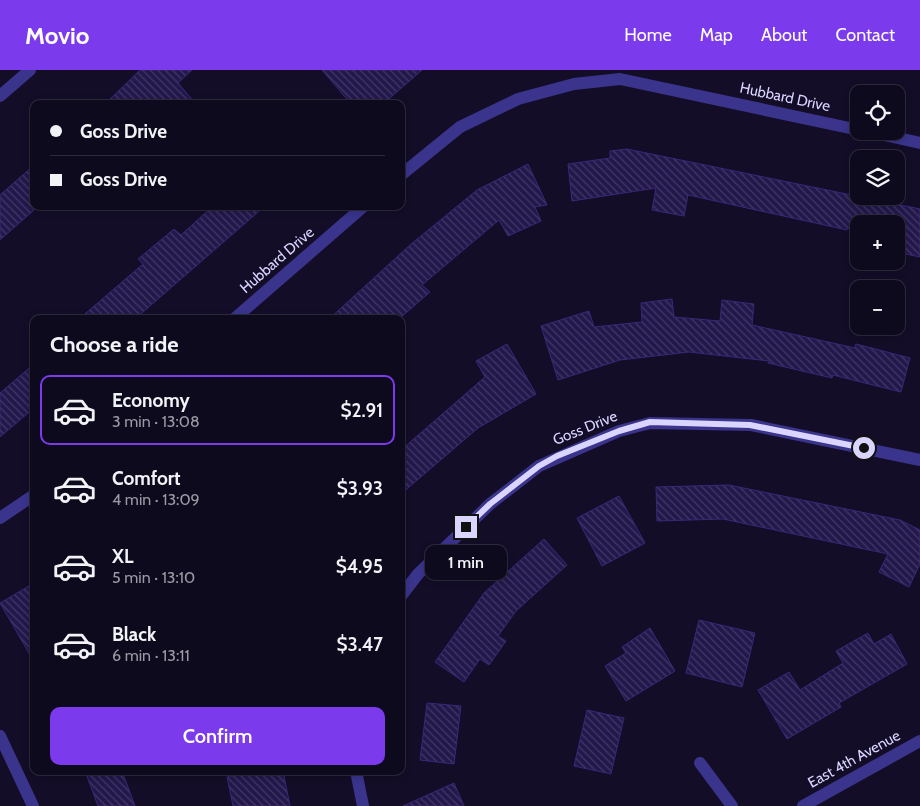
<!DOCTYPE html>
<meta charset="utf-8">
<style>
:root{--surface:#0e0a1e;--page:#1c182b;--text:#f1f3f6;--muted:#9b9aa4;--line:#2e2b3c;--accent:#7c3aed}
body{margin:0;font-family:Cabin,sans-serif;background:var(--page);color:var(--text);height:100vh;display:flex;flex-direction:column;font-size:19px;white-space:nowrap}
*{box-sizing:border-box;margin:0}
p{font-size:16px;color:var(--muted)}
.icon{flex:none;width:28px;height:28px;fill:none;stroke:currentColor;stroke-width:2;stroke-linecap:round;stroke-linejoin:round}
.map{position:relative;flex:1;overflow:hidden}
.details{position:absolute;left:30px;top:245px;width:375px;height:460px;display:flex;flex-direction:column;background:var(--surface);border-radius:10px;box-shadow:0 2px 8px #0003,0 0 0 1px var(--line)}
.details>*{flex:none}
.guide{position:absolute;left:30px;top:30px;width:375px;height:110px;border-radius:10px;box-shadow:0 2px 8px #0003,0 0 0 1px var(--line);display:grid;align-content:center;height:110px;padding:0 20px;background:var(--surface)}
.buttons{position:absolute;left:850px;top:15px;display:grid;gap:10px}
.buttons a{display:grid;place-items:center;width:55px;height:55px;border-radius:10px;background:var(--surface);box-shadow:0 2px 8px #0003,0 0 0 1px var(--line);font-size:25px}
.end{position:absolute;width:22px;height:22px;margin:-11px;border:6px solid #dad5ff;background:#111;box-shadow:0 0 0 2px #111}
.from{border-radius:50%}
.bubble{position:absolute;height:35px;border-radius:10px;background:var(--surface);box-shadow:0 2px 8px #0003,0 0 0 1px var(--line);font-size:16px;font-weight:600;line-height:35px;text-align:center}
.guide b{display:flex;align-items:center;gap:18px;height:48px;font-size:19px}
.guide b+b{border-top:1px solid var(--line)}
.guide i{width:12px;height:12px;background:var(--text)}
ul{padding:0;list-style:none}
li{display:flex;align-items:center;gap:15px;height:70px;margin:0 10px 8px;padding:0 10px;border:2px solid transparent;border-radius:10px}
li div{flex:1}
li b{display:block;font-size:19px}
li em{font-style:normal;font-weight:600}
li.on{border-color:var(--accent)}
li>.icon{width:45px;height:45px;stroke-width:1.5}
h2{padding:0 20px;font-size:22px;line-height:60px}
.cta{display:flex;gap:10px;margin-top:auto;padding:10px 20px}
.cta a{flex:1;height:58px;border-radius:10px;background:var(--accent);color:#fff;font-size:20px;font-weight:600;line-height:58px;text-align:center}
header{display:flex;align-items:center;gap:30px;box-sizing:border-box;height:70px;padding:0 25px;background:var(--accent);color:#fff}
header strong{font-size:24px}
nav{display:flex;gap:28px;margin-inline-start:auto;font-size:18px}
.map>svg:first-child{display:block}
.building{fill:url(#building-back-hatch);stroke:#3a2779}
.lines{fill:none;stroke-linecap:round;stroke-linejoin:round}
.minor{stroke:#3a348c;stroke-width:12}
.tertiary{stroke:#3a348c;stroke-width:12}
.route{stroke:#dad5ff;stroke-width:6}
.labels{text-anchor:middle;stroke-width:4;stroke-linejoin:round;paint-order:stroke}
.street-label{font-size:15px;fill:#dad5ff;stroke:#130d28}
</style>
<header>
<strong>Movio</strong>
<nav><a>Home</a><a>Map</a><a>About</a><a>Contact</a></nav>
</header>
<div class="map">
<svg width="920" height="736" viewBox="0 0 920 736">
<defs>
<pattern id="building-back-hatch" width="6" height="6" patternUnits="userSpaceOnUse" patternTransform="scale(1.25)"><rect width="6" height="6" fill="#23184b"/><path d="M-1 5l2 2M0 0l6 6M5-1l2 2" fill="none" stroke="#423966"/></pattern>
</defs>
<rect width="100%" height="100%" fill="#130d28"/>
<path class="building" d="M 140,0 L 192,0 L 178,13 L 196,34 L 105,34 Z
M 322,0 L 422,0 L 383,34 L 351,34 Z
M 627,79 L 920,139 L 920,187 L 896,182 L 896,154 L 859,154 L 858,160 L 847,158 L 847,160 L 688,125 L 684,146 L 652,140 L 656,118 L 572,131 L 568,94 L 610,88 L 610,81 Z
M 528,94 L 547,135 L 535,137 L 541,151 L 508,166 L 499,150 L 422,215 L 430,222 L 399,249 L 329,249 L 410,175 L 477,120 Z
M 34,95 L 34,140 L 0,170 L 0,125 Z
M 213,136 L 265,136 L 135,249 L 79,249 L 143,194 L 138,189 L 174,159 L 181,165 Z
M 672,229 L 674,247 L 720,251 L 722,230 L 754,234 L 752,255 L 855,278 L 856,274 L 910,288 L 901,322 L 833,305 L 832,308 L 768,293 L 769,291 L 689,282 L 620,290 L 558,310 L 541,256 L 589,241 L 594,257 L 642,252 L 641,233 Z
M 507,274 L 536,324 L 478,358 L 401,424 L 401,380 L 485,307 L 476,291 Z
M 34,294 L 34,338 L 0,367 L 0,323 Z
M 729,415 L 900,450 L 920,460 L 920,494 L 909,517 L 879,502 L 888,484 L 723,449 L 657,451 L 656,417 Z
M 619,426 L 645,473 L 602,496 L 577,448 Z
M 544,469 L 567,495 L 516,541 L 498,566 L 506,571 L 489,595 L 480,589 L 464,612 L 435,592 L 484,523 Z
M 34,513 L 34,592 L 0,533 Z
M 699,550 L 755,563 L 742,617 L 686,603 Z
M 650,558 L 675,601 L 626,631 L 605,596 L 626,583 L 622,577 Z
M 868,563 L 874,574 L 891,564 L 907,594 L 839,633 L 841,637 L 787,669 L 758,620 L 789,602 L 800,620 L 843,593 L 836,581 Z
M 427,633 L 461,636 L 454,694 L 420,690 Z
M 587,640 L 624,648 L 611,704 L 574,696 Z
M 85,701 L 122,701 L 135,736 L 98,736 Z
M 252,701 L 283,701 L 290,736 L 233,736 L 227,707 Z
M 454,713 L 464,736 L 403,736 Z"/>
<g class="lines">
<path class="minor" d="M 866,61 L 920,73
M 401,105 L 460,57 L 518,29 L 574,14 L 620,9 L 859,60
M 234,249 L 364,136
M 0,448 L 34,425
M 401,526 L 418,504 L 490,434 L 539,396 L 619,361 L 650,353 L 751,355 L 920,390
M 0,666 L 33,736
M 700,693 L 732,736
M 356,701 L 363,736
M 803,736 L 920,671"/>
<path class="tertiary" d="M 0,26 L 30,0"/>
</g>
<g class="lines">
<path class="route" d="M 466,457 L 490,434 L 539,396 L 557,386 L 619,361 L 650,352 L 750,355 L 864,378"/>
</g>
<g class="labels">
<g class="street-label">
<text transform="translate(785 27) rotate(12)" y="5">Hubbard Drive</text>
<text transform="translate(277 190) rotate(-41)" y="5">Hubbard Drive</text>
<text transform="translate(585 358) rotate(-22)" y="5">Goss Drive</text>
<text transform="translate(854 689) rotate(-29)" y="5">East 4th Avenue</text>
</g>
</g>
</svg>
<div class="buttons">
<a><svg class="icon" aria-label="locate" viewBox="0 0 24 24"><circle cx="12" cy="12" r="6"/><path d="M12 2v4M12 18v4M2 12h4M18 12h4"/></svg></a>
<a><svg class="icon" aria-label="layers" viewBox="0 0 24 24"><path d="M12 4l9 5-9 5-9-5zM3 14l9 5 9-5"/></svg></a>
<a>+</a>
<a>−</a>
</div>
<i class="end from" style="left:864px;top:378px"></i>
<i class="end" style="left:466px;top:457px"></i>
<div class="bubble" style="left:425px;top:475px;width:82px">1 min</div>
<div class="guide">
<b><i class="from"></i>Goss Drive</b>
<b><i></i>Goss Drive</b>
</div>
<section class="details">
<h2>Choose a ride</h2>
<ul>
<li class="on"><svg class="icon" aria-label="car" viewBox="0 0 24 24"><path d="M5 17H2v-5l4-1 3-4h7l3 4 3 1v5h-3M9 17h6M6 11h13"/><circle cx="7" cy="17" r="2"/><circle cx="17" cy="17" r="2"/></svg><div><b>Economy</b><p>3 min · 13:08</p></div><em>$2.91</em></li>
<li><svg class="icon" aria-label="car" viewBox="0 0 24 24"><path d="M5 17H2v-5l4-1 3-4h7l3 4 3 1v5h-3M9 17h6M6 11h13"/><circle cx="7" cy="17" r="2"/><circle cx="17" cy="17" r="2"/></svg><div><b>Comfort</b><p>4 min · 13:09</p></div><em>$3.93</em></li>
<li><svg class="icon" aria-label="car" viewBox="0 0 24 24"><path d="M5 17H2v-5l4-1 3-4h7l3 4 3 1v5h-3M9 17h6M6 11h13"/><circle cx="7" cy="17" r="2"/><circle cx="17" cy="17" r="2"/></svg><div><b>XL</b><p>5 min · 13:10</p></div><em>$4.95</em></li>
<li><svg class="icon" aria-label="car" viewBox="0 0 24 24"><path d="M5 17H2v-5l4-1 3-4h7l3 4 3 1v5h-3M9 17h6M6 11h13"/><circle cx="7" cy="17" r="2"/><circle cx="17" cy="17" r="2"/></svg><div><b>Black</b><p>6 min · 13:11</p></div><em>$3.47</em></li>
</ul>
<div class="cta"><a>Confirm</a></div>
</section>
</div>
